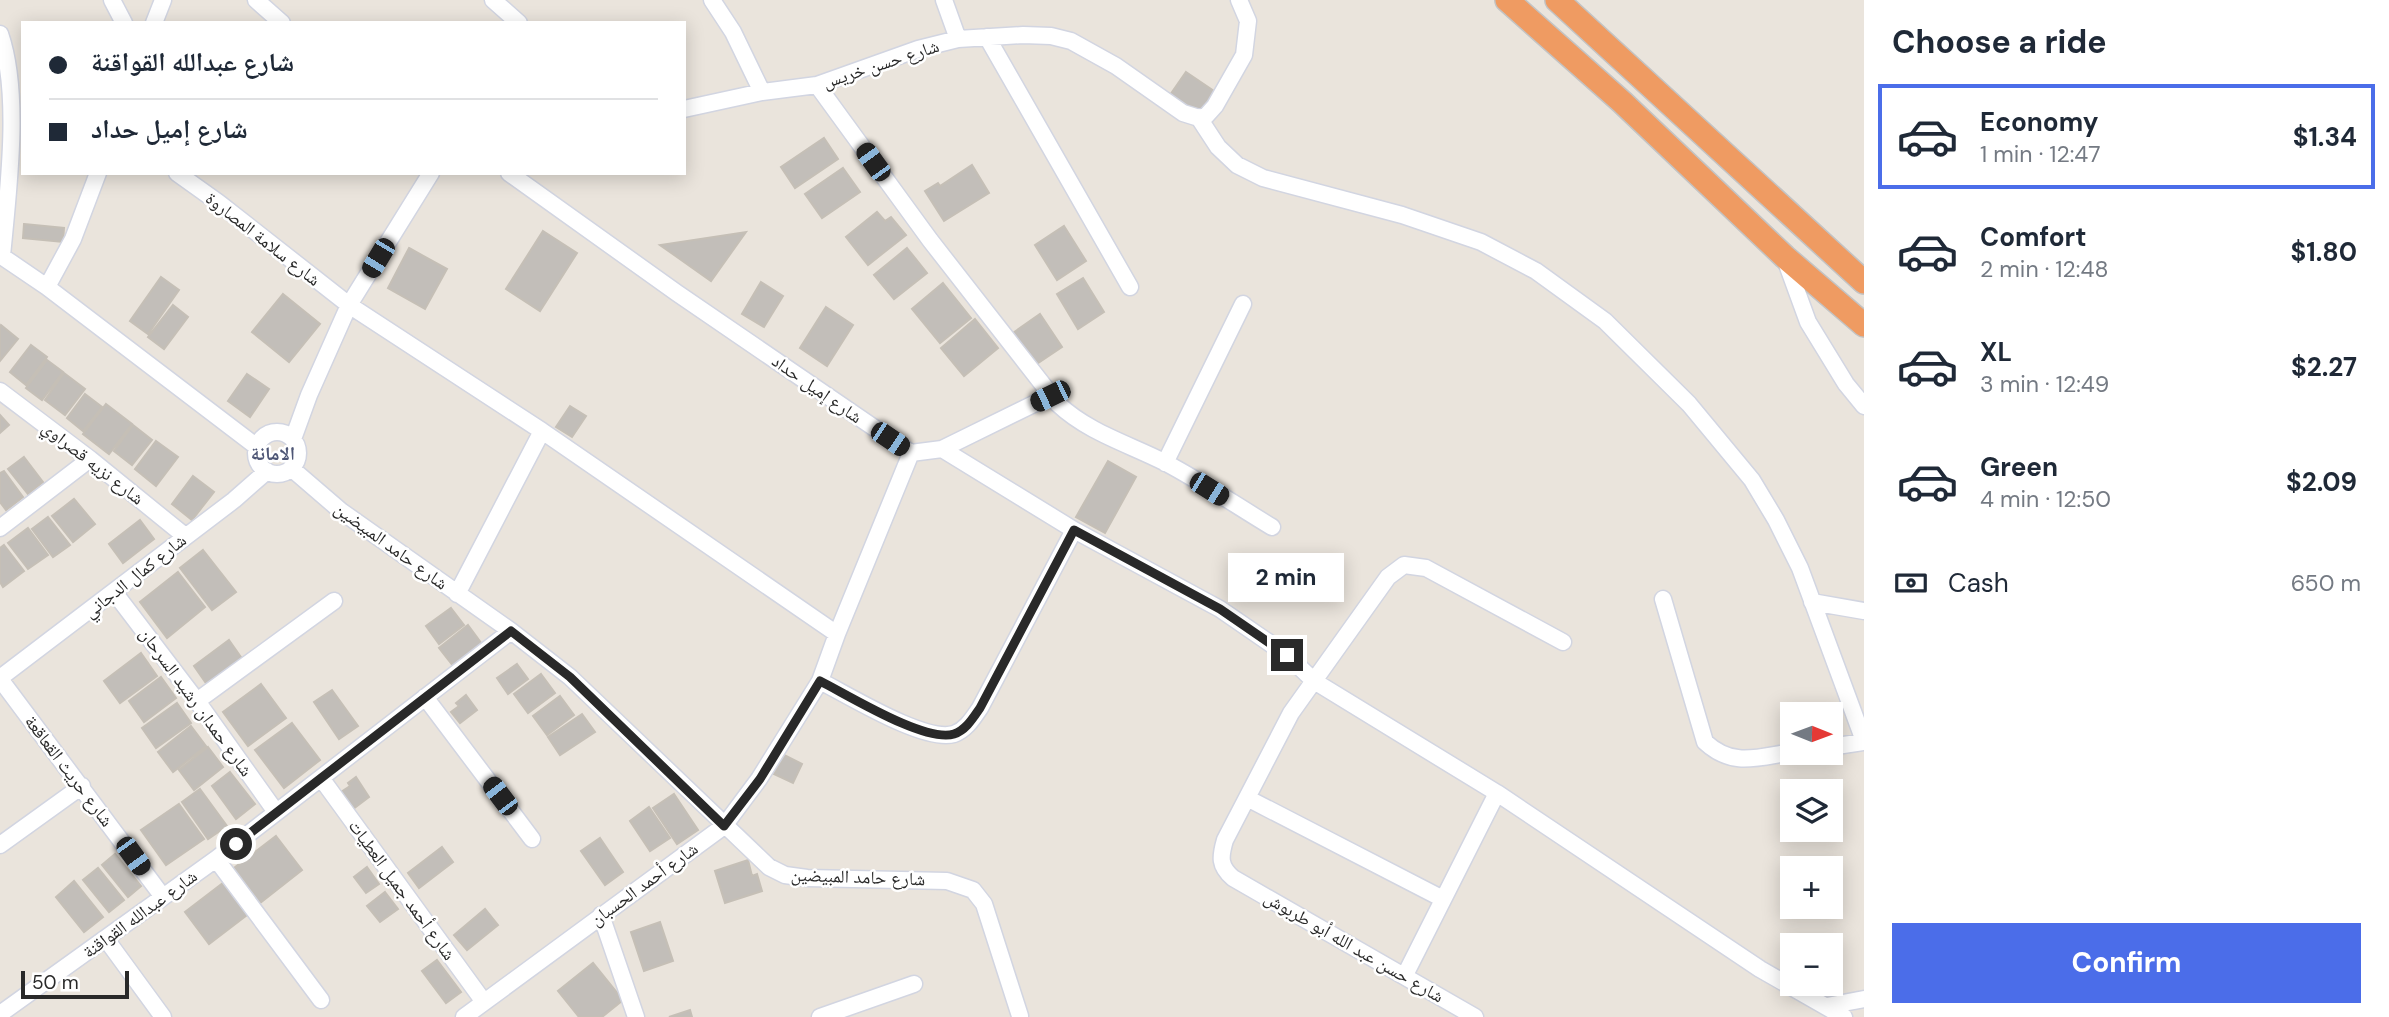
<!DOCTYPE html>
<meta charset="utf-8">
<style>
:root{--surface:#fff;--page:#f6f6f7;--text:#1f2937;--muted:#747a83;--line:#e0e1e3;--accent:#4b6de9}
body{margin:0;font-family:"DM Sans","Noto Naskh Arabic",sans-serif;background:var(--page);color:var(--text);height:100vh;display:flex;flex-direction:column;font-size:26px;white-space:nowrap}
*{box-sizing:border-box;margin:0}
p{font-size:23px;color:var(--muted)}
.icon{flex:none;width:38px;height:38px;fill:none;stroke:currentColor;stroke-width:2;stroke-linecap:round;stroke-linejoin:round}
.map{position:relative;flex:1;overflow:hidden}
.sheet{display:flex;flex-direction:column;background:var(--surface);width:525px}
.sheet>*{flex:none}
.top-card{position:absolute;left:21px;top:21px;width:665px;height:154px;border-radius:0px;box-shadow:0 4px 18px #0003;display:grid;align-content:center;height:154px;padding:0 28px;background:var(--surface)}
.needle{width:46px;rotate:91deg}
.controls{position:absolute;left:1780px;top:702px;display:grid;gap:14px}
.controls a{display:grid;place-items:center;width:63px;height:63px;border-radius:0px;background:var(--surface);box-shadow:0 4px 18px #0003;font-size:35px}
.scale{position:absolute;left:21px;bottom:18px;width:108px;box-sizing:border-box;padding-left:7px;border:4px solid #292929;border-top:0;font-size:19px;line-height:24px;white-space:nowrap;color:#292929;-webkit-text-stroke:5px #fff;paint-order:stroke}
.end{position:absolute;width:32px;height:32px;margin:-16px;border:9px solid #292929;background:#fff;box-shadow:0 0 0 4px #fff}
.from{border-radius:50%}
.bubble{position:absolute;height:49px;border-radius:0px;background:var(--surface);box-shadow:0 4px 18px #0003;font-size:23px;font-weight:700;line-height:49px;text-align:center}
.car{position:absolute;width:21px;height:42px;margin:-21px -10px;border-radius:9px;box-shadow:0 0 5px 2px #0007;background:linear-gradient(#222 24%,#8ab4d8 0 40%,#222 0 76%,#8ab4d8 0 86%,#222 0)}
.top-card b{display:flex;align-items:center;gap:24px;height:66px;font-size:26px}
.top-card b+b{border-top:2px solid var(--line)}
.top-card i{width:18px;height:18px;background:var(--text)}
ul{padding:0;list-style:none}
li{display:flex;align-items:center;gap:21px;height:105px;margin:0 14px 10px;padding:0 14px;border:4px solid transparent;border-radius:0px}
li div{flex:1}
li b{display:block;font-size:26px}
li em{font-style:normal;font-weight:700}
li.on{border-color:var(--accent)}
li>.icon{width:63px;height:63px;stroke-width:1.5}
h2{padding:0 28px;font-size:32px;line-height:84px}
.pay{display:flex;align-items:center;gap:18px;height:77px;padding:0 28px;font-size:26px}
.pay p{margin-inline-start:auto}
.primary-button{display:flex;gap:14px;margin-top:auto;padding:14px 28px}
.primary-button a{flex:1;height:80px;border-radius:0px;background:var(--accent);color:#fff;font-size:28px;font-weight:700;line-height:80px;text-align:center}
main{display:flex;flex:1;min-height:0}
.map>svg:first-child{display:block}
.building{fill:#c2beb9;stroke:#c5bfb6;stroke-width:2}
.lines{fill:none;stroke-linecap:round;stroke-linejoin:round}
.minor-casing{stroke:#d2d5e1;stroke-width:19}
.highway-casing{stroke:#c3c3c3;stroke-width:26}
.minor{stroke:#fff;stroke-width:16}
.highway{stroke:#ef9b62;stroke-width:23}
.route{stroke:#292929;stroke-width:9}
.labels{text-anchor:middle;stroke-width:5;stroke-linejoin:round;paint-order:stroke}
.street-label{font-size:18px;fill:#292929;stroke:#fff}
.neighbourhood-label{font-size:19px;font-weight:bold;fill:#4e5675;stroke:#fff}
</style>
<main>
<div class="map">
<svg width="1864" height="1017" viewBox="0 0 1864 1017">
<rect width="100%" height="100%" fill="#eae4dc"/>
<path class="building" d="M 1186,72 L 1214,91 L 1198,115 L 1170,95 Z
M 824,138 L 838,159 L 795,188 L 781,167 Z
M 972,165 L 989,193 L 944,221 L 925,191 L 938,183 L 940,186 Z
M 843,168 L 860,192 L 822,218 L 805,194 Z
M 877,212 L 885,221 L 891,217 L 906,235 L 868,265 L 846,237 Z
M 24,224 L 64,228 L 63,242 L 23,238 Z
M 1064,226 L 1086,261 L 1057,280 L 1035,245 Z
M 543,231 L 577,253 L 540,311 L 506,289 Z
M 746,232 L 711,281 L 660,245 Z
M 409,248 L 447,269 L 425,309 L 388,288 Z
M 907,248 L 927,273 L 894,299 L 874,275 Z
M 161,277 L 179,290 L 148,334 L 130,321 Z
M 1083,278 L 1104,312 L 1078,329 L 1057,294 Z
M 761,282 L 783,296 L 764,327 L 742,314 Z
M 943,283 L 971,318 L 940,343 L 912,309 Z
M 283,294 L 320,324 L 289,362 L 252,332 Z
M 173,305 L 188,317 L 164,349 L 148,337 Z
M 826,307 L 853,325 L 827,366 L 800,348 Z
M 1040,314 L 1062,347 L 1032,367 L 1010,335 Z
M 975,319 L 998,348 L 964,376 L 941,348 Z
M 1,325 L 18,339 L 0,361 L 0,327 Z
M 31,345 L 47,357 L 26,385 L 10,372 Z
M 47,360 L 63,372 L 42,400 L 26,388 Z
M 64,373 L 85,389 L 65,415 L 45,400 Z
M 247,374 L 269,389 L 250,417 L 228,401 Z
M 85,394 L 102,407 L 83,431 L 67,418 Z
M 106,404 L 132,424 L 109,454 L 83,434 Z
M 570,406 L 586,416 L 572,437 L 556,427 Z
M 0,415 L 9,425 L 0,433 Z
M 133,425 L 152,440 L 132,465 L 114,451 Z
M 156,441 L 178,457 L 156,486 L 135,469 Z
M 24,457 L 43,482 L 28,494 L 8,469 Z
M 1108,461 L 1136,477 L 1105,533 L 1076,517 Z
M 4,471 L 23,497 L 6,510 L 0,502 L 0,473 Z
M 193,476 L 214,492 L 192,520 L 172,504 Z
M 74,499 L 95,524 L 73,542 L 52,516 Z
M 48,517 L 70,545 L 53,557 L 32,529 Z
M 140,520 L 154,539 L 123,563 L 109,544 Z
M 28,528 L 48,555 L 28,569 L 8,543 Z
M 4,545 L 24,571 L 3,587 L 0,582 L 0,548 Z
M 203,550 L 236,592 L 212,610 L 180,568 Z
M 178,572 L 205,607 L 167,638 L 140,602 Z
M 451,608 L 464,625 L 439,644 L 426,626 Z
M 468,625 L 482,644 L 454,667 L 439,648 Z
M 229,640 L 243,660 L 208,686 L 194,666 Z
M 141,653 L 157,676 L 120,703 L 104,681 Z
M 517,664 L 528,679 L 508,694 L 497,678 Z
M 541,674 L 555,693 L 528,713 L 514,694 Z
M 161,677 L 176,698 L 144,722 L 129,701 Z
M 261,684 L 286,718 L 248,746 L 223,712 Z
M 332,690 L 358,726 L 339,739 L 314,702 Z
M 466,695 L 477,710 L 460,723 L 451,712 L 459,706 L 456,703 Z
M 560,696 L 574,715 L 547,735 L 533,716 Z
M 177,703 L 191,723 L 156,748 L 142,728 Z
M 582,714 L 595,732 L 560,755 L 548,737 Z
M 292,723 L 320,760 L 284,788 L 255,750 Z
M 191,726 L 206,746 L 173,772 L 158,752 Z
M 208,747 L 223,767 L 194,790 L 179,770 Z
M 784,755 L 802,764 L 793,783 L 774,774 Z
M 230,772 L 255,804 L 236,819 L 212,786 Z
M 356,777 L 369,797 L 353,809 L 341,792 L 350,786 L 348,783 Z
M 200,789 L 227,826 L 208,839 L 182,802 Z
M 674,794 L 698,830 L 677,844 L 653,808 Z
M 179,804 L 204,839 L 166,865 L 141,830 Z
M 649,807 L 670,838 L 650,851 L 630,821 Z
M 276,836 L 302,870 L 260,903 L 234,868 Z
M 600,838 L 623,872 L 605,885 L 581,851 Z
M 442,847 L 453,862 L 419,888 L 408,873 Z
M 115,854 L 141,886 L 128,897 L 102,865 Z
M 748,860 L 752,876 L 757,874 L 762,891 L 725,903 L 715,871 Z
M 367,867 L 379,884 L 366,893 L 354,877 Z
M 98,868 L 124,900 L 109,912 L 83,880 Z
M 74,881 L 103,917 L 84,932 L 56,897 Z
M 223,883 L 247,915 L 209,944 L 185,912 Z
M 385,892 L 398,909 L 380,922 L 367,906 Z
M 485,909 L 498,925 L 467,950 L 454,935 Z
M 660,922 L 673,961 L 644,971 L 631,932 Z
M 437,960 L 461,992 L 446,1003 L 422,971 Z
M 593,963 L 623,1000 L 602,1017 L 579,1017 L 558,991 Z
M 690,1010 L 692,1017 L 669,1017 Z"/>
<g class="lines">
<g class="minor-casing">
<path id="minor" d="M 112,0 L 124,23
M 256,0 L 282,23
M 493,0 L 519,23
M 712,0 L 733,32 L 762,92
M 944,0 L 958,39
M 154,23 L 163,0
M 0,34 C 21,94 8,191 2,256
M 987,37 L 1130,287
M 817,85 L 930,240 L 1058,404 C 1089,433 1129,444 1166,463 C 1202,482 1237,506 1272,527
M 684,109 L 762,92 L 817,85 L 918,49 L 958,39 L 1023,35 L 1051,36 L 1071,41 L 1116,66 L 1183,113 L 1199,118 L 1206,116 L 1215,106 L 1244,55 L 1248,21 L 1239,0
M 1199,118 L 1218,147 L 1237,165 L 1263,178 L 1402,215 L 1481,242 L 1536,271 L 1605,321 L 1689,404 L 1752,480 L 1776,520 L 1800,568 L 1864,741
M 177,173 L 219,203 L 349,305 L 542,431 L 837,634
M 509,173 L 677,293 L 911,453 L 942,449 L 1074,530 L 1220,609 L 1287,655 L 1314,681 L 1497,793 L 1760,969 L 1844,1017
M 0,255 L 47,287 L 257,447
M 1785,259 L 1808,322 L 1846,384 L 1864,406
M 47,287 L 73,239 L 98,173
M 0,391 L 90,459 L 185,536
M256 453a21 21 0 1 1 42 0a21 21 0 1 1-42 0Z
M 293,439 L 309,395 L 349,305 L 431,173
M 942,449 L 1050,396
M 1165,463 L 1243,304
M 291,468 L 341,511 L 511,631 L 570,677 L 769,867 L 785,875 L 807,878 L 947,881 L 973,890 L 984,904 L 1020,1016
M 0,528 L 90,459
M 114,592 L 197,701 L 276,812
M 457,594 L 542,431
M 1663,599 L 1705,742 C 1733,768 1758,757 1792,752
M 1812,602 L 1864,611
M 0,678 L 234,500 L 267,471
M 0,679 L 163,897
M 820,681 C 848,695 925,743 954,734 C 966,730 973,718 980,708 L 1074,530
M 425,697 L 532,839
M 197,701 L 334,601
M 1830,747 L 1864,742
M 321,778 L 484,1002
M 1247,798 L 1443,899
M 0,845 L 82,786
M 216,859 L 321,1000
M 601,915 L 636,1017
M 106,939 L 163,1017
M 1405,975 L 1497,793
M 1827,1006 L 1864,999
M 0,1014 L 216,859 L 511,631
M 464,1017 L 724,826 L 759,779 L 820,681 L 837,634 L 911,453
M 820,1017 L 914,984
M 1475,1017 L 1233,878 C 1219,866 1220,857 1225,840 L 1291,713 L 1388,577 L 1404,565 L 1426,568 L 1563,642"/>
</g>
<g class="highway-casing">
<path id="highway" d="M 1507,0 L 1622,102 L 1785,257 L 1864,325
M 1557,0 L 1864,282"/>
</g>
<use href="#minor" class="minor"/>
<use href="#highway" class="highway"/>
</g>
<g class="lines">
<path class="route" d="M 236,844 L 511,631 L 570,677 L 724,826 L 760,779 L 820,681 C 848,695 925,743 954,734 C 966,730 973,718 980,708 L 1074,530 L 1220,609 L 1287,655"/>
</g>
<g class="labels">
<g class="street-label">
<text transform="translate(881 64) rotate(-18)" y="6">شارع حسن خريس</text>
<text transform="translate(263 239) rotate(38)" y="6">شارع سلامة المصاروة</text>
<text transform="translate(817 389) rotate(35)" y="6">شارع إميل حداد</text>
<text transform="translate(93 463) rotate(38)" y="6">شارع نزيه قصراوي</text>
<text transform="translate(391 546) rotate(36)" y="6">شارع حامد المبيضين</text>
<text transform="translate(135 576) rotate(-38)" y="6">شارع كمال الدجاني</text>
<text transform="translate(196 702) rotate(54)" y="6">شارع حمدان رشيد السرحان</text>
<text transform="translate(69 771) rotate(53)" y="6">شارع حريث القعاقعة</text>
<text transform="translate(858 877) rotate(2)" y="6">شارع حامد المبيضين</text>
<text transform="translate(644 884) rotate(-36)" y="6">شارع أحمد الحسبان</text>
<text transform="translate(402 890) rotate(54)" y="6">شارع أحمد جميل العطيات</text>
<text transform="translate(140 914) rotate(-36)" y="6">شارع عبدالله القواقنة</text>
<text transform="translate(1354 947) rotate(30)" y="6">شارع حسن عبد الله أبو طربوش</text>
</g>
<g class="neighbourhood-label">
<text x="273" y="460">الامانة</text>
</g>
</g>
</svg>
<div class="controls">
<a><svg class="needle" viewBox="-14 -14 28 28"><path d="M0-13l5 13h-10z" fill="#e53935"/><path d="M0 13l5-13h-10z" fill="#747a83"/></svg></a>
<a><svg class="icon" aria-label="layers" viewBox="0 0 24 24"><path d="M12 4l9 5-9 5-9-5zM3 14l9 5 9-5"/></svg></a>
<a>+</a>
<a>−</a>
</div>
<div class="scale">50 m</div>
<i class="end from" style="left:236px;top:844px"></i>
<i class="end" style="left:1287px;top:655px"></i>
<div class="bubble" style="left:1228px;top:553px;width:116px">2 min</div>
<i class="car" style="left:873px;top:162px;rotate:324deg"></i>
<i class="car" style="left:378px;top:258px;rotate:211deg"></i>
<i class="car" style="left:1050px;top:396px;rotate:244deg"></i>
<i class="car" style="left:890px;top:439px;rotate:124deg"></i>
<i class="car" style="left:1209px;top:489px;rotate:122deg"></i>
<i class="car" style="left:500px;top:796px;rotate:323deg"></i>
<i class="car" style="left:133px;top:856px;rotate:144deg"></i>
<div class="top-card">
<b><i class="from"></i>شارع عبدالله القواقنة</b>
<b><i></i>شارع إميل حداد</b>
</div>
</div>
<section class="sheet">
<h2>Choose a ride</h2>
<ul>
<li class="on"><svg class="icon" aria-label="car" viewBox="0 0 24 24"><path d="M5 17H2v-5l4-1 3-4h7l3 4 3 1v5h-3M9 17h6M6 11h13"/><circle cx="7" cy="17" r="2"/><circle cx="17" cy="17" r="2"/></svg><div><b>Economy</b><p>1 min · 12:47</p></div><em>$1.34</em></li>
<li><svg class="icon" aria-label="car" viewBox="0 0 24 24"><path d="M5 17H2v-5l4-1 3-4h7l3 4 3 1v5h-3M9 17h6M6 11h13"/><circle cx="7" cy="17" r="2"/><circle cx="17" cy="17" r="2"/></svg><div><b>Comfort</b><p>2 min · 12:48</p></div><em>$1.80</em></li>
<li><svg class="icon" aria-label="car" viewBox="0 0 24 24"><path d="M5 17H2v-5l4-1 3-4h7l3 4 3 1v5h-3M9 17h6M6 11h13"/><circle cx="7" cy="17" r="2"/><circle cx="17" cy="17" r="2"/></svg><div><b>XL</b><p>3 min · 12:49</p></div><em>$2.27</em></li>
<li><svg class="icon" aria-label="car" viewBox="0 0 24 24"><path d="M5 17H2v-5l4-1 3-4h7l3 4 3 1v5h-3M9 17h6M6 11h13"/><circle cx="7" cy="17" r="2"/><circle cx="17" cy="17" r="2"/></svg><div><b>Green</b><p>4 min · 12:50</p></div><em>$2.09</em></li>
</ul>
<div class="pay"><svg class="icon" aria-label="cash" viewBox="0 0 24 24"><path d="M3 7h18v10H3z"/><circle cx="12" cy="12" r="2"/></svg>Cash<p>650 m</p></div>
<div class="primary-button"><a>Confirm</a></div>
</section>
</main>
